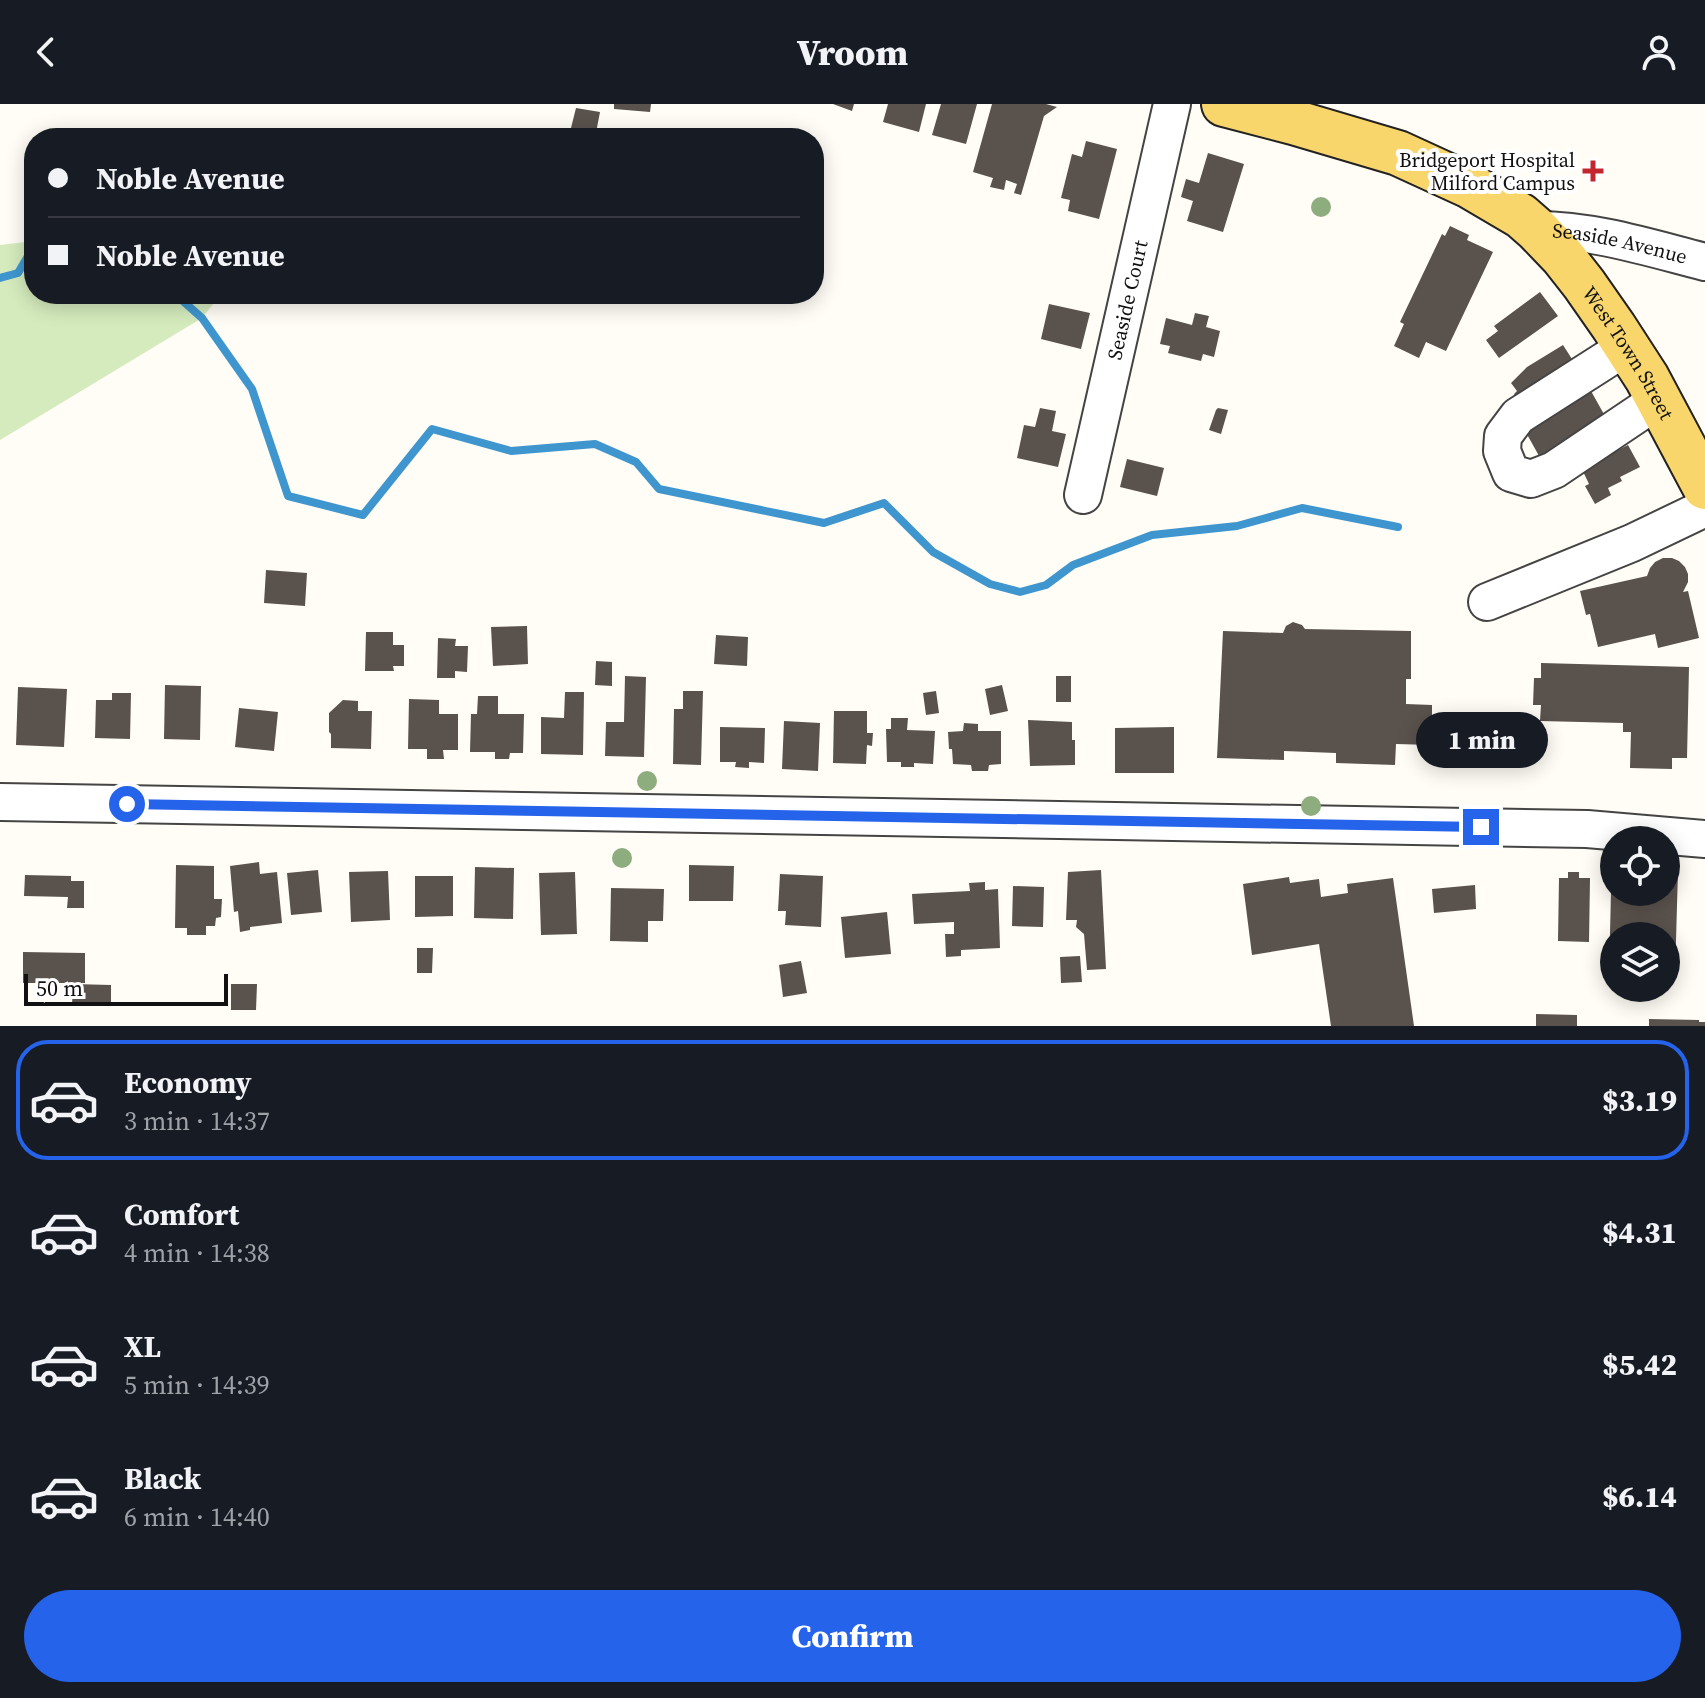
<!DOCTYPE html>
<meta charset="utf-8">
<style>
:root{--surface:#171b24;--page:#20242c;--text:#f1f3f6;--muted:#9ea1a6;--line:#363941;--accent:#2563eb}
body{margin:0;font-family:"Source Serif 4",serif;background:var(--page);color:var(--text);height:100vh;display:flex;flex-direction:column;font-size:30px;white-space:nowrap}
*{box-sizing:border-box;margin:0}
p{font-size:26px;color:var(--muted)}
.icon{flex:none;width:44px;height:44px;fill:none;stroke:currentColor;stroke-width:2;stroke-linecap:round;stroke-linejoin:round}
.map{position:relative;height:922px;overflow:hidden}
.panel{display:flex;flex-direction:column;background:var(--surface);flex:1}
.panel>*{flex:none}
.banner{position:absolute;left:24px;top:24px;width:800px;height:176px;border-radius:32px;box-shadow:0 4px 20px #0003;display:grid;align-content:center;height:176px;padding:0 24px;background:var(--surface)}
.fabs{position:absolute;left:1600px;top:722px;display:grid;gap:16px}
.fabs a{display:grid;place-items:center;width:80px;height:80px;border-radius:50%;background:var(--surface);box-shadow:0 4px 20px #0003;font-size:40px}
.scale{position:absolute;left:24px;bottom:20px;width:204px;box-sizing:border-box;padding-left:8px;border:4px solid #111;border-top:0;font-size:22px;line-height:28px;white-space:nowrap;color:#111;-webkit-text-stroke:6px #fff;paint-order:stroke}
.end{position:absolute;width:36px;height:36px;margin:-18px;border:10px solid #2563eb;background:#fff;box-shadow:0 0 0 4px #fff}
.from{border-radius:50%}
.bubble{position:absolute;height:56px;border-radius:28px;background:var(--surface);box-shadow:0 4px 20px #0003;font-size:26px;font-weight:800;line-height:56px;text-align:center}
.banner b{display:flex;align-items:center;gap:28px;height:76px;font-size:30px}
.banner b+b{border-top:2px solid var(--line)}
.banner i{width:20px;height:20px;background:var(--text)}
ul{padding:14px 0 0;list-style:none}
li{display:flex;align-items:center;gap:24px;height:120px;margin:0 16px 12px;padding:0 8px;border:4px solid transparent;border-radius:32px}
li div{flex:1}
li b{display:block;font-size:30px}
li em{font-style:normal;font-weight:800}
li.active{border-color:var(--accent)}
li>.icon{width:72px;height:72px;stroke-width:1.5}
.cta{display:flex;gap:16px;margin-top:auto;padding:16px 24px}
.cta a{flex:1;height:92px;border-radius:48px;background:var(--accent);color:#fff;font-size:32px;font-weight:800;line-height:92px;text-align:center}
header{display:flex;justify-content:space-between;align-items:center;height:104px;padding:0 24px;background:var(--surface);font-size:36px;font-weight:800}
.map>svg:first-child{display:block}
.green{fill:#d5ebbd}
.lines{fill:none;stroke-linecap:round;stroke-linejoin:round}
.stream{stroke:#3f96cf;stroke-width:8}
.building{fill:#5a524d}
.minor-casing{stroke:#444;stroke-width:40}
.major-casing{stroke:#222;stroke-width:48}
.minor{stroke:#fff;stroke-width:36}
.major{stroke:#f9d66b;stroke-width:44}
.tree{fill:#8dad7f}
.route{stroke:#2563eb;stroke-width:10}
.poi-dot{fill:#c4262e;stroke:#fff;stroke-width:3}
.labels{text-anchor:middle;stroke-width:8;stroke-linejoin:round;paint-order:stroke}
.poi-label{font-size:20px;fill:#111;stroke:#fff;text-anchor:end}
.street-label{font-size:20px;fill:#111;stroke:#fff}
</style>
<header><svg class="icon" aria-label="back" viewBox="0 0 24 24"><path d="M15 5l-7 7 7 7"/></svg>Vroom<svg class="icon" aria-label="person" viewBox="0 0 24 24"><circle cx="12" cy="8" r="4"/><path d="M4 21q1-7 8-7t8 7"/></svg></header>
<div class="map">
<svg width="1705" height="922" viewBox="0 0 1705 922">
<rect width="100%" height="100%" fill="#fffdf5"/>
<path class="green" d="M 34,137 L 34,190 L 221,190 L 202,214 L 0,336 L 0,141 Z"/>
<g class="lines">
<path class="stream" d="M 0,174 L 18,169 L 31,147 L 34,147
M 175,190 L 202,214 L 252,285 L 288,392 L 363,411 L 432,325 L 511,347 L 595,340 L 636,358 L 659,385 L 824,419 L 884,399 L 933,448 L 990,480 L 1020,488 L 1046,481 L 1073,461 L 1152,431 L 1237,422 L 1302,404 L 1398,423"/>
</g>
<path class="building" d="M 614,0 L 651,0 L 650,8 L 614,5 Z
M 833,0 L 854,0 L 852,7 Z
M 888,0 L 926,0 L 919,28 L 883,18 Z
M 941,0 L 977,0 L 966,40 L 932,31 Z
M 992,0 L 1046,0 L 1057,3 L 1044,12 L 1021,91 L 1014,89 L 1017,80 L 1006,76 L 1004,86 L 990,83 L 993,74 L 973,68 Z
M 576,4 L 600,8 L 595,34 L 570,28 Z
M 1086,37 L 1117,45 L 1099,115 L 1068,107 L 1070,96 L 1061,94 L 1072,50 L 1082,53 Z
M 1208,49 L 1244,60 L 1223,128 L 1187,117 L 1193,97 L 1181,93 L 1186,75 L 1199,79 Z
M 1450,122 L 1469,131 L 1467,136 L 1493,148 L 1446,247 L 1426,238 L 1419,254 L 1394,242 L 1404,220 L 1400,218 L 1442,130 L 1445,132 Z
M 1540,188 L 1558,212 L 1499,254 L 1486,236 L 1498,227 L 1494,222 Z
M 1049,200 L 1090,209 L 1081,245 L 1041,235 Z
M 1195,209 L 1209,212 L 1206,223 L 1220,227 L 1214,253 L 1203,250 L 1201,257 L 1168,249 L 1170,242 L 1160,240 L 1166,214 L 1192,221 Z
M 1563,241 L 1579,266 L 1523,304 L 1514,290 L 1517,287 L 1511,279 L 1527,263 Z
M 1591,287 L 1610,321 L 1543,359 L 1524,325 Z
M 1040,304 L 1056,307 L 1052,327 L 1066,330 L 1058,363 L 1017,354 L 1024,321 L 1035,323 Z
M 1218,304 L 1228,306 L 1221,330 L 1209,326 L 1216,306 Z
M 1628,341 L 1640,363 L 1620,373 L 1622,377 L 1608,384 L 1611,391 L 1595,400 L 1585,382 L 1589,380 L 1579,359 L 1608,351 Z
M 1127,355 L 1164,364 L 1157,392 L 1120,383 Z
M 1663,454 L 1672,454 L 1679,457 L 1685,463 L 1688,470 L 1688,478 L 1683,488 L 1688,487 L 1699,534 L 1658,544 L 1655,530 L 1598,543 L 1590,510 L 1586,511 L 1580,487 L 1647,472 L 1650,464 L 1655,458 Z
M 266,466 L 307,469 L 305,502 L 264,499 Z
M 1293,518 L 1302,521 L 1305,525 L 1411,527 L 1411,575 L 1406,575 L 1406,600 L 1432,601 L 1432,641 L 1396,640 L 1395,661 L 1336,659 L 1336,649 L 1284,647 L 1284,656 L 1217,654 L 1223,527 L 1283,529 L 1286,522 Z
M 527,522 L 528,560 L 493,562 L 491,523 Z
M 366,528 L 393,528 L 393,541 L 404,541 L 404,562 L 393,562 L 394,567 L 365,567 Z
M 716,531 L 748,533 L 747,562 L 714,560 Z
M 438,534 L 456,535 L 455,542 L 468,542 L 467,568 L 455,567 L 455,574 L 437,574 Z
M 596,557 L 612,558 L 612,582 L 595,581 Z
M 1541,559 L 1689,563 L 1687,654 L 1672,654 L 1672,665 L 1630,664 L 1631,628 L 1623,628 L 1623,619 L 1540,617 L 1541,601 L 1533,601 L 1534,574 L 1541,574 Z
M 625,572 L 646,573 L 644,653 L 605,652 L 606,618 L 624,618 Z
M 1056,572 L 1071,572 L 1071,598 L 1056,598 Z
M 165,581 L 201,582 L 200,636 L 164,635 Z
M 1002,581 L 1008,607 L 990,611 L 985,585 Z
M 18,583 L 67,585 L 64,643 L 16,641 Z
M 683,587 L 703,587 L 701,661 L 673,660 L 674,605 L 683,605 Z
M 936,587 L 939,609 L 926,611 L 923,589 Z
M 565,588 L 584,588 L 583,651 L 541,650 L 541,613 L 564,614 Z
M 112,589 L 131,589 L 130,635 L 95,634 L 96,596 L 112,596 Z
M 478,592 L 498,592 L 498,610 L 524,610 L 523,649 L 510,649 L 509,655 L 495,655 L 495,648 L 470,648 L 471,610 L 477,610 Z
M 409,595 L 439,596 L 439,610 L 458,610 L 458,646 L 443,646 L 444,655 L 427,655 L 427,645 L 408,645 Z
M 343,596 L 358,597 L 358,607 L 372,607 L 371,645 L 331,644 L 331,630 L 329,628 L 329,609 Z
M 239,604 L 278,608 L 274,647 L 235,643 Z
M 834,607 L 867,607 L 867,629 L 873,629 L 872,642 L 867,641 L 866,660 L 833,659 Z
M 891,614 L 908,614 L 907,626 L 935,627 L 933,660 L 914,659 L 914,663 L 901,663 L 901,658 L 887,658 L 886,625 L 891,625 Z
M 1028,616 L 1072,618 L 1072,636 L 1075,636 L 1075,661 L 1030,662 Z
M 784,617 L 820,619 L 818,667 L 782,665 Z
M 964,619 L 978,620 L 978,627 L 1001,627 L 1001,660 L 989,661 L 988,667 L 972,667 L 971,661 L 953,660 L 952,645 L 949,645 L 948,628 L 963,627 Z
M 720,623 L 765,624 L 764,659 L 749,658 L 749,664 L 735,663 L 736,658 L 720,658 Z
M 1174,623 L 1174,669 L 1115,669 L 1115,624 Z
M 259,758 L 260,770 L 277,768 L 282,819 L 250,823 L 250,826 L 240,828 L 238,807 L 234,808 L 230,762 Z
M 176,761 L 214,762 L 214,795 L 222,795 L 221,813 L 216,814 L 215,822 L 206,822 L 206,831 L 187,831 L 187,824 L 175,824 Z
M 689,761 L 734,762 L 733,797 L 689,797 Z
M 475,763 L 514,764 L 513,815 L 474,814 Z
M 1666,765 L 1678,766 L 1675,872 L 1666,872 L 1666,832 L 1614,832 L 1614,870 L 1609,870 L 1611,788 L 1666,788 Z
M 318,766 L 322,808 L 291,811 L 287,769 Z
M 1101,766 L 1106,865 L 1087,866 L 1084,830 L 1076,823 L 1077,816 L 1066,816 L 1068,768 Z
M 388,767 L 390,816 L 351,818 L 349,768 Z
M 575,768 L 577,830 L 541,831 L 539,769 Z
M 1568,768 L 1579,768 L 1579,774 L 1590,774 L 1589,838 L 1558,837 L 1559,774 L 1568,774 Z
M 780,770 L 823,772 L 821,823 L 785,821 L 786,807 L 778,807 Z
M 25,771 L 71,772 L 71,777 L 84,777 L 84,804 L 67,804 L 68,793 L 24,792 Z
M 415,772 L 453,772 L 453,812 L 415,813 Z
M 1289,773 L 1290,779 L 1319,775 L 1321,793 L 1348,789 L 1347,780 L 1393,774 L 1414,922 L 1331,922 L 1319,840 L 1252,851 L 1243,780 Z
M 985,778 L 985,786 L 998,785 L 1000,844 L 961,846 L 961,852 L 946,853 L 945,830 L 954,830 L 954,818 L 914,820 L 912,790 L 970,787 L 969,779 Z
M 1475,781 L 1476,805 L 1434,809 L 1432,785 Z
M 1013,782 L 1044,783 L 1043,823 L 1012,822 Z
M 611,784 L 664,785 L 663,817 L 648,817 L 648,838 L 610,837 Z
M 887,808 L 891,850 L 845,854 L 841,813 Z
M 417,844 L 433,844 L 432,869 L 417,869 Z
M 23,848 L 85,849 L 85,879 L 23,879 Z
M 1080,852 L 1082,878 L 1061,879 L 1060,853 Z
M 801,857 L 807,889 L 783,893 L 779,861 Z
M 73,880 L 111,881 L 111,901 L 72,901 Z
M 231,880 L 257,880 L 256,906 L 231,906 Z
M 1536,910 L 1577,911 L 1577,922 L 1536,922 Z
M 1649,915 L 1699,916 L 1699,918 L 1705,918 L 1705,922 L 1649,922 Z"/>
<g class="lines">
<g class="minor-casing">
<g id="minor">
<path id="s1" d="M 1537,126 C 1594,126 1650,144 1705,158"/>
<path d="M 1626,243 L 1518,312 L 1503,332 L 1502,347 L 1511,369 L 1531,375 L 1554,366 L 1658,296"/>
<path id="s2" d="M 1083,391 L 1172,0"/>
<path d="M 1487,498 L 1632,439 L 1705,404"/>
<path d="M 0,698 L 1587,725 L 1705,735"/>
</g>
</g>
<g class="major-casing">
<g id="major">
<path id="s3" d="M 1224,0 L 1293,18 L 1398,49 L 1470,82 L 1521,112 L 1537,126 L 1562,152 L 1584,180 L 1614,223 L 1647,274 L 1705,383"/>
</g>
</g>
<use href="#minor" class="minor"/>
<use href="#major" class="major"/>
</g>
<g class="tree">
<circle cx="1321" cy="103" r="10"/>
<circle cx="647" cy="677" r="10"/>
<circle cx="1311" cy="702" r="10"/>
<circle cx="622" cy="754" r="10"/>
</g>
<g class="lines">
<path class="route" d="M 127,700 L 1481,723"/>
</g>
<path class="poi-dot" d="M1589 55h8v8h8v8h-8v8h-8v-8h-8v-8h8z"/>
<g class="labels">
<g class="poi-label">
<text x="1575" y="63">Bridgeport Hospital<tspan x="1575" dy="23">Milford Campus</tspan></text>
</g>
<g class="street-label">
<text dy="7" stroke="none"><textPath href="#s1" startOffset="84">Seaside Avenue</textPath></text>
<text dy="7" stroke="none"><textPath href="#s2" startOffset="200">Seaside Court</textPath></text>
<text dy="7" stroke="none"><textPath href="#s3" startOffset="494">West Town Street</textPath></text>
</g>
</g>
</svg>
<div class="fabs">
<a><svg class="icon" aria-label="locate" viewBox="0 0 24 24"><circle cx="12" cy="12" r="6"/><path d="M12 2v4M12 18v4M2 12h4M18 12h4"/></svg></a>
<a><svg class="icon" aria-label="layers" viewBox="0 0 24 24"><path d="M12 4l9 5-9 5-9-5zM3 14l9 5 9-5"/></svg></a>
</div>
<div class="scale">50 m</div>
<i class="end from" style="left:127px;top:700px"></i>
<i class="end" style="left:1481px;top:723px"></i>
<div class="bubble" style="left:1416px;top:608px;width:132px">1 min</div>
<div class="banner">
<b><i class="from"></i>Noble Avenue</b>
<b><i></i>Noble Avenue</b>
</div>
</div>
<section class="panel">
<ul>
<li class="active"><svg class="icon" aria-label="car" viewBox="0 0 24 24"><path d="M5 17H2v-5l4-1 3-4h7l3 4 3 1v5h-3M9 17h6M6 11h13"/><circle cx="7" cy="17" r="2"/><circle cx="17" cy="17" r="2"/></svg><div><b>Economy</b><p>3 min · 14:37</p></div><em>$3.19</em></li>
<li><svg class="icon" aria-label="car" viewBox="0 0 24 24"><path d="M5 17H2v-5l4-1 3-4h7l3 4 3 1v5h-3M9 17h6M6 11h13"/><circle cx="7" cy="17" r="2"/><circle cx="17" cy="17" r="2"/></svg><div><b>Comfort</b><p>4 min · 14:38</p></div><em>$4.31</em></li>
<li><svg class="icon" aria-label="car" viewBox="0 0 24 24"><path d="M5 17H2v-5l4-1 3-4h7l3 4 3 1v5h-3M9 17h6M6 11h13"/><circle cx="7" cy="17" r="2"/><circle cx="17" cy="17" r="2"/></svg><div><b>XL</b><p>5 min · 14:39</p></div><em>$5.42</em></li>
<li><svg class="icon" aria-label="car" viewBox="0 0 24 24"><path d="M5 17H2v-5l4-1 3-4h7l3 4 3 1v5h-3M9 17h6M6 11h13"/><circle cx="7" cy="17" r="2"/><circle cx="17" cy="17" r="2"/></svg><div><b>Black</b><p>6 min · 14:40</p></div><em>$6.14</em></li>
</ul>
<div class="cta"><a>Confirm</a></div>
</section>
